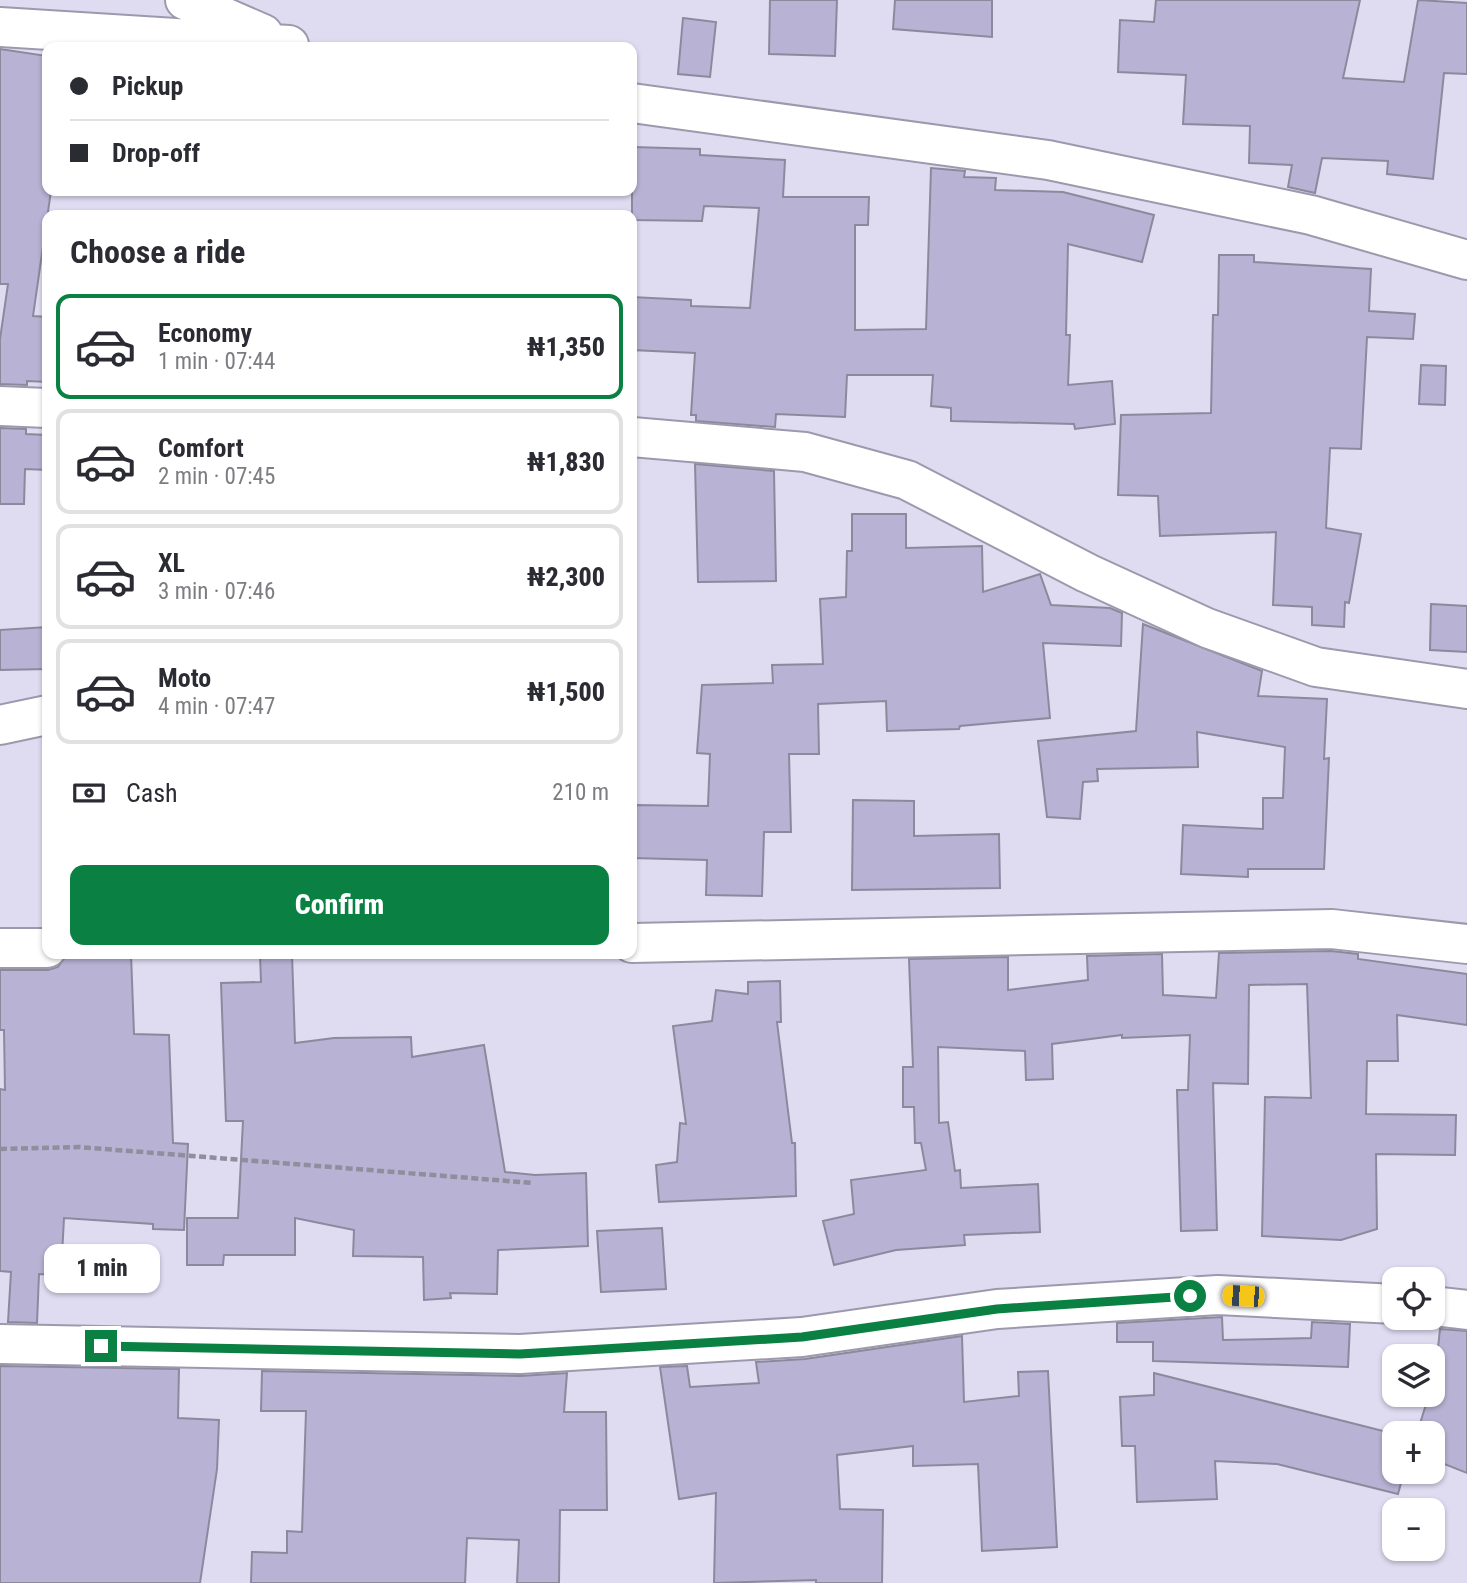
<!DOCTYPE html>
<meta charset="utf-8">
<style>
:root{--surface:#fff;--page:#f7f7f7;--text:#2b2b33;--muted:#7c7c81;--line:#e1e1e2;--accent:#0b8043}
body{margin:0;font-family:"Roboto Condensed",sans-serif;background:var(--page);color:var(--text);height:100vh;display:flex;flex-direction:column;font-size:26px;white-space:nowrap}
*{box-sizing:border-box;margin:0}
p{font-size:23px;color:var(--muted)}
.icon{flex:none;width:38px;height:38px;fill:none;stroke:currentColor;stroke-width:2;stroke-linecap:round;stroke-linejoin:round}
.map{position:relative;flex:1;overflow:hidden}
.drawer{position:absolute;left:42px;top:210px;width:595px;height:749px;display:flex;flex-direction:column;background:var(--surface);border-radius:14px;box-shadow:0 2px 5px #0004}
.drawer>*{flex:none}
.banner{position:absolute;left:42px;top:42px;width:595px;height:154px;border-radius:14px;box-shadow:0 2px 5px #0004;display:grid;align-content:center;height:154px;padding:0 28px;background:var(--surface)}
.controls{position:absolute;left:1382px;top:1267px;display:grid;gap:14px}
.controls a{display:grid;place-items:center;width:63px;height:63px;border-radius:14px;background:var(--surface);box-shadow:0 2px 5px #0004;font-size:35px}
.end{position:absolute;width:32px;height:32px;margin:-16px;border:9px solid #0b8043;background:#fff;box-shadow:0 0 0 4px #fff}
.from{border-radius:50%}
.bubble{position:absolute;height:49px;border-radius:14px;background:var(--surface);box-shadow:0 2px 5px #0004;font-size:23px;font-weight:800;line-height:49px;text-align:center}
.car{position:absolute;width:21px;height:42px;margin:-21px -10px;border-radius:9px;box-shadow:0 0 5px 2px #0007;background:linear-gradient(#f5c518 24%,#345 0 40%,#f5c518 0 76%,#345 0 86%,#f5c518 0)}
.banner b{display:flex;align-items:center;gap:24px;height:66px;font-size:26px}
.banner b+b{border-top:2px solid var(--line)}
.banner i{width:18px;height:18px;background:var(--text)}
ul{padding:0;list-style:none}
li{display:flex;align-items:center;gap:21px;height:105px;margin:0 14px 10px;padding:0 14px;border:4px solid var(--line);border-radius:14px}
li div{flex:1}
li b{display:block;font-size:26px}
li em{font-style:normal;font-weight:800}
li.active{border-color:var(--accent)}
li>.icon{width:63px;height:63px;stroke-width:1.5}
h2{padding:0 28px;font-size:32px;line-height:84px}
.pay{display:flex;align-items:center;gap:18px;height:77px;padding:0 28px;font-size:26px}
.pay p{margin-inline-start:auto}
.button{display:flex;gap:14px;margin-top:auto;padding:14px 28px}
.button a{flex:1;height:80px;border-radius:14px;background:var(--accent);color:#fff;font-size:28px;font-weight:800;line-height:80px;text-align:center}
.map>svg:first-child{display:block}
.building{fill:#b8b2d4;stroke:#8d899d;stroke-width:2}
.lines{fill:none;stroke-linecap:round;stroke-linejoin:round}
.minor-casing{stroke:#9d99ad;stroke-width:42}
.path{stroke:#908d9d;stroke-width:4.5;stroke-dasharray:7 3.5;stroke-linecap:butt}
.minor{stroke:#fff;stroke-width:38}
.route{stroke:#0b8043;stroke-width:9}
</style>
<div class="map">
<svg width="1467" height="1583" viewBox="0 0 1467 1583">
<rect width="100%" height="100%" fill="#dfdbf1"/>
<path class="building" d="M 770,0 L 837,0 L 835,56 L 769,54 Z
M 895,0 L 992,0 L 992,37 L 893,29 Z
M 1156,0 L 1360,0 L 1343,78 L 1404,82 L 1418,0 L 1467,3 L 1467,74 L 1444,73 L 1433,179 L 1387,174 L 1388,161 L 1322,158 L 1315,193 L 1288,187 L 1292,165 L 1249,163 L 1250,126 L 1183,124 L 1186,75 L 1118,72 L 1120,20 L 1154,22 Z
M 683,18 L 716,22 L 710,77 L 678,74 Z
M 0,49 L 47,56 L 47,191 L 51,191 L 33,316 L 47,317 L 47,382 L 27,381 L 27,385 L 0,384 L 0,339 L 8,284 L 0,284 Z
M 632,147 L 700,149 L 700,155 L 785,160 L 783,197 L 869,197 L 868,225 L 855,225 L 855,330 L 926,329 L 931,168 L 965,171 L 964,177 L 996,178 L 995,190 L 1063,192 L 1154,215 L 1142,262 L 1068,244 L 1066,335 L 1070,335 L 1068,385 L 1112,381 L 1115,424 L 1075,429 L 1074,424 L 951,421 L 951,408 L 931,406 L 933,375 L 847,375 L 845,417 L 776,414 L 775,427 L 696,421 L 696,415 L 691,415 L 695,353 L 632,350 L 632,297 L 691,300 L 691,306 L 750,308 L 759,208 L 704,206 L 702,221 L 632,220 Z
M 1219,255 L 1254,255 L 1254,262 L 1371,269 L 1369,311 L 1415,314 L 1413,339 L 1367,337 L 1361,449 L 1330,448 L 1326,528 L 1361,534 L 1349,603 L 1345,602 L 1344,627 L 1312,625 L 1312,607 L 1273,605 L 1276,532 L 1160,536 L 1158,496 L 1118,495 L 1121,415 L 1211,413 L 1213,315 L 1218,315 Z
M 1421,365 L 1446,366 L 1445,405 L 1419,404 Z
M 0,428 L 26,429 L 26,434 L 47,435 L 47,470 L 25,469 L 24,504 L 0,504 Z
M 695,464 L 774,471 L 776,581 L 698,582 Z
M 852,514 L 906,514 L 906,548 L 982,546 L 983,592 L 1040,574 L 1051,605 L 1110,608 L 1122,613 L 1121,646 L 1043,643 L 1050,718 L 960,726 L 959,729 L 887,731 L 886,701 L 818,704 L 819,754 L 789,754 L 791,832 L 764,832 L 762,896 L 706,895 L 707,860 L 632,858 L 634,805 L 708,806 L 710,754 L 697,753 L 702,685 L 773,683 L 772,665 L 823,664 L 820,599 L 846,597 L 847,551 L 852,551 Z
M 1431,604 L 1467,606 L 1467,652 L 1430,650 Z
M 1143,624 L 1262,671 L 1258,696 L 1327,699 L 1324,759 L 1329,758 L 1324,869 L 1248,869 L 1248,877 L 1181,874 L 1183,825 L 1263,829 L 1263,798 L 1283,798 L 1285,747 L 1197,732 L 1198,767 L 1097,769 L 1098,781 L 1083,782 L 1080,819 L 1047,817 L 1038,741 L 1136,731 Z
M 47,627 L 47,669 L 0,670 L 0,630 Z
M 853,800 L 914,801 L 914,836 L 999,834 L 1000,888 L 852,890 Z
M 1331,951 L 1358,954 L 1358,959 L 1467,974 L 1467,1025 L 1397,1015 L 1398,1061 L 1367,1061 L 1366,1114 L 1456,1115 L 1455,1155 L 1376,1154 L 1377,1229 L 1341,1240 L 1262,1236 L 1265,1097 L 1311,1098 L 1307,984 L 1249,985 L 1248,1084 L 1213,1083 L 1217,1230 L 1181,1231 L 1177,1090 L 1188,1090 L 1190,1035 L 1122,1038 L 1122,1035 L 1052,1044 L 1053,1079 L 1026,1080 L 1025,1051 L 938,1047 L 939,1123 L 948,1122 L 955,1171 L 960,1170 L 961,1188 L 1038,1184 L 1040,1232 L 964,1235 L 965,1245 L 896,1250 L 834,1265 L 823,1221 L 854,1214 L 851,1180 L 926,1170 L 921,1143 L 915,1143 L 914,1107 L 903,1107 L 903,1067 L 913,1067 L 909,959 L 1008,957 L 1008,990 L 1088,980 L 1087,956 L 1162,954 L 1163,995 L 1216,998 L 1219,953 Z
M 67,954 L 131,954 L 134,1034 L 169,1035 L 173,1143 L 188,1144 L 184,1230 L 153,1229 L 153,1224 L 64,1218 L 61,1275 L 39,1274 L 37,1323 L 8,1322 L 11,1272 L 0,1271 L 0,1089 L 5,1090 L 4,1030 L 0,1030 L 0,970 L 48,970 L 58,967 Z
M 260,954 L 292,954 L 295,1043 L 334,1038 L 411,1037 L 412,1057 L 484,1045 L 505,1172 L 535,1175 L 586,1173 L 588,1246 L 498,1250 L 497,1294 L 450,1293 L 451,1298 L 424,1300 L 423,1257 L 353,1256 L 354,1230 L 295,1218 L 295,1255 L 224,1255 L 223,1265 L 187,1265 L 187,1218 L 238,1218 L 243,1121 L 226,1121 L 221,983 L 261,982 Z
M 780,981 L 781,1022 L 777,1022 L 792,1143 L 795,1143 L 796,1196 L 659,1202 L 656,1165 L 677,1162 L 680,1123 L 686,1124 L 673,1026 L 712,1021 L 716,990 L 748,994 L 748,982 Z
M 662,1228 L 666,1289 L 601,1292 L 597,1231 Z
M 1222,1317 L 1223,1340 L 1311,1338 L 1312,1322 L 1350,1324 L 1348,1367 L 1153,1361 L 1153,1342 L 1117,1342 L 1117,1323 Z
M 1440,1329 L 1467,1331 L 1467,1473 L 1437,1461 L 1433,1471 L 1433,1433 L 1417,1433 L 1429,1395 L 1433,1395 Z
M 962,1336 L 964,1402 L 1019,1396 L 1018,1372 L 1048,1371 L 1057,1547 L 982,1551 L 978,1464 L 913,1466 L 913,1446 L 837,1455 L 840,1509 L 883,1510 L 882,1583 L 816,1583 L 816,1580 L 714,1583 L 716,1493 L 679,1499 L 660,1367 L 687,1366 L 690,1387 L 759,1383 L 756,1362 L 805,1359 Z
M 0,1366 L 179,1369 L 178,1418 L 219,1420 L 217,1469 L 200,1583 L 0,1583 Z
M 262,1371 L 520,1376 L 567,1373 L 564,1412 L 606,1412 L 607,1510 L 560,1510 L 559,1583 L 517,1583 L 519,1540 L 467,1538 L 465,1583 L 251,1583 L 252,1552 L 287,1553 L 287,1531 L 302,1532 L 306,1411 L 261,1411 Z
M 1154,1373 L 1395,1434 L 1395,1472 L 1404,1472 L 1398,1494 L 1277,1464 L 1215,1461 L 1217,1499 L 1137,1502 L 1135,1446 L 1122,1446 L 1120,1397 L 1154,1395 Z"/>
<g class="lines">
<g class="minor-casing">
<path id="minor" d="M 185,0 L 263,34
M 0,27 L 289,45
M 632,103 L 1048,160 L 1311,215 L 1467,260
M 0,406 L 47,408
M 632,437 L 805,452 L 907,480 L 1087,573 L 1207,628 L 1316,667 L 1467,689
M 0,725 L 47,715
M 632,943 L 1332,929 L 1467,944
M 0,948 L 47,948
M 1433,1306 L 1467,1310
M 0,1344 L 520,1354 L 802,1337 L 997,1309 L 1218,1295 L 1395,1304"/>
</g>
<path class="path" d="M 0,1149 L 79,1147 L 533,1183"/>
<use href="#minor" class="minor"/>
</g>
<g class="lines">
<path class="route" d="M 101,1346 L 520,1354 L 802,1337 L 997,1309 L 1190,1296"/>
</g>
</svg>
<div class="controls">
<a><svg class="icon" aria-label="locate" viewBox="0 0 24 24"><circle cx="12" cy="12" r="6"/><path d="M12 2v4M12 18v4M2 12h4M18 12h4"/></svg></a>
<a><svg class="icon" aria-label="layers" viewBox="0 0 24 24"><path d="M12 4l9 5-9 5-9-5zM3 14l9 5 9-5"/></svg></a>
<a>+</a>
<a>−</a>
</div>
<i class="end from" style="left:1190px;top:1296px"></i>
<i class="end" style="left:101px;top:1346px"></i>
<div class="bubble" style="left:44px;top:1244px;width:116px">1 min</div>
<i class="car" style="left:1243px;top:1296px;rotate:273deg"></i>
<div class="banner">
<b><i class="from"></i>Pickup</b>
<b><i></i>Drop-off</b>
</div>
<section class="drawer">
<h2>Choose a ride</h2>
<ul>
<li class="active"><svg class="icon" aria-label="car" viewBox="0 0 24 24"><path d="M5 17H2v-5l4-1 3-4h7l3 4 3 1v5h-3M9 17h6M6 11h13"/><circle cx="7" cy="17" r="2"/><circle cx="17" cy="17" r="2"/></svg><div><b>Economy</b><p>1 min · 07:44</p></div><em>₦1,350</em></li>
<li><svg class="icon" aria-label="car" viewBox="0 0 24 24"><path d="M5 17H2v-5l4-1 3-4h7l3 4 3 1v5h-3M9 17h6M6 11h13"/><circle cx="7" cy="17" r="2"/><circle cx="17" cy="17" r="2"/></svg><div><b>Comfort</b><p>2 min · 07:45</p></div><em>₦1,830</em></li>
<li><svg class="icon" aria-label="car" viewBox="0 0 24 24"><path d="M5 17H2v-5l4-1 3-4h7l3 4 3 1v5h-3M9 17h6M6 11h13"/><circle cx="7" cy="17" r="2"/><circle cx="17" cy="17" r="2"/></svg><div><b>XL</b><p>3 min · 07:46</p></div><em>₦2,300</em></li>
<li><svg class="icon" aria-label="car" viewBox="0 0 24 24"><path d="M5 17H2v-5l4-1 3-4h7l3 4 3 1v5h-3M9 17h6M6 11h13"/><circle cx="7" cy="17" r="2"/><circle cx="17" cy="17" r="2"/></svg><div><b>Moto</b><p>4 min · 07:47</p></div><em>₦1,500</em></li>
</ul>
<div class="pay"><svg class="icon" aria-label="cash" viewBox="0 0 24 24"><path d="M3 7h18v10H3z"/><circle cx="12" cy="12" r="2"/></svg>Cash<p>210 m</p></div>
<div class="button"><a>Confirm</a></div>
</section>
</div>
